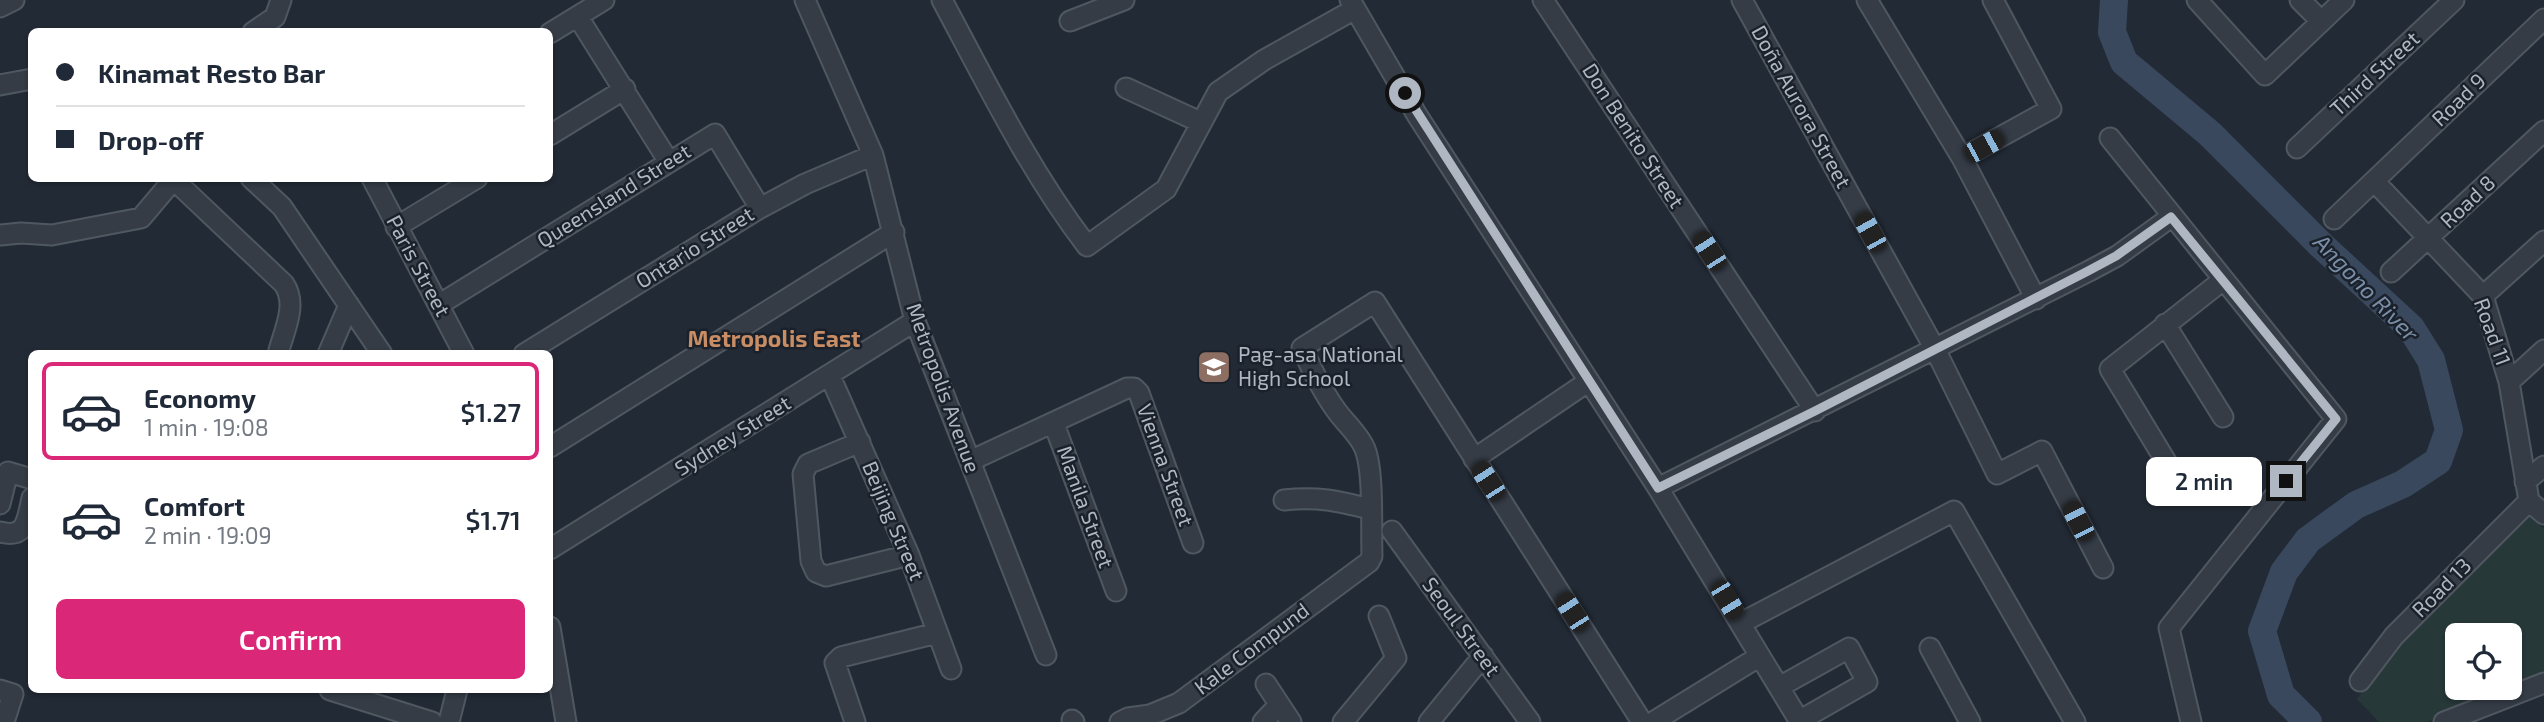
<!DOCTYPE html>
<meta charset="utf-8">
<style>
:root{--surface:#fff;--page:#f2f2f3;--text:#1f2937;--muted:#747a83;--line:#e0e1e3;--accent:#db2777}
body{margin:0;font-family:"Exo 2",sans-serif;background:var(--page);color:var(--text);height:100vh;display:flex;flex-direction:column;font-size:26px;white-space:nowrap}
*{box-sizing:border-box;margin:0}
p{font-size:23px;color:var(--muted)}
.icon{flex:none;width:38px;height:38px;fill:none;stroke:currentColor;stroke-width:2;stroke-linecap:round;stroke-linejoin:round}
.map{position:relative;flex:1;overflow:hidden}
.sheet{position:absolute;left:28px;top:350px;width:525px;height:343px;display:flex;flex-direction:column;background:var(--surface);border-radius:10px;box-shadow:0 2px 5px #0004}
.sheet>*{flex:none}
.banner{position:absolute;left:28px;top:28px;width:525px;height:154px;border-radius:10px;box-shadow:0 2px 5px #0004;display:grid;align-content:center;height:154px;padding:0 28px;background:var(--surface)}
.fabs{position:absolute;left:2445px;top:623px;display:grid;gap:14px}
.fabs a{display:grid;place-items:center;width:77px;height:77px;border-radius:10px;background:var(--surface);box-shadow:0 2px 5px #0004;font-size:35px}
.end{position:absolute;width:32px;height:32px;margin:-16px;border:9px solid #afb7c2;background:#111;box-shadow:0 0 0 4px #111}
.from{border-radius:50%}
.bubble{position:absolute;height:49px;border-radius:10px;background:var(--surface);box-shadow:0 2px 5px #0004;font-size:23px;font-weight:600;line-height:49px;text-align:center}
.car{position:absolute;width:21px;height:42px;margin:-21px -10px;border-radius:9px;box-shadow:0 0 5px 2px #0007;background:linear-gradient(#222 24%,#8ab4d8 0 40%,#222 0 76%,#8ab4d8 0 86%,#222 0)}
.banner b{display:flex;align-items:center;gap:24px;height:66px;font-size:26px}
.banner b+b{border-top:2px solid var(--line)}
.banner i{width:18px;height:18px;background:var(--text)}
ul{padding:12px 0 0;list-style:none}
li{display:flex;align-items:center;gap:21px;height:98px;margin:0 14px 10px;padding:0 14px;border:4px solid transparent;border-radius:10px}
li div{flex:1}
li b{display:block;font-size:26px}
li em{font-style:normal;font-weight:600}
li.selected{border-color:var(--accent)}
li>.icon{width:63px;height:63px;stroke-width:1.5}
.cta{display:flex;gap:14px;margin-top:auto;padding:14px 28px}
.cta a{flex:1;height:80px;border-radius:10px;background:var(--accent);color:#fff;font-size:28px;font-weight:600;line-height:80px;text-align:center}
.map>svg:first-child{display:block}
.green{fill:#273838;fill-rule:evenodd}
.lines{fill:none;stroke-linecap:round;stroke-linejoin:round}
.river{stroke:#39485d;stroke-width:28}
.minor-casing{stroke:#4f5760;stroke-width:23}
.minor{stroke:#353c46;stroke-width:19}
.route{stroke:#afb7c2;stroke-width:9}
.labels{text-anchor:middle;stroke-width:5;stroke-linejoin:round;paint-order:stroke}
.street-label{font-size:21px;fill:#afb7c2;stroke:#1a212a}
.poi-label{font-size:21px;fill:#afb7c2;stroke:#1a212a;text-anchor:start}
.water-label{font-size:23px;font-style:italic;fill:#7a8ea8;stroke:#1a212a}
.neighbourhood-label{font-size:23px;font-weight:bold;fill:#c88d64;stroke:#1a212a}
</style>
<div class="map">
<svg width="2544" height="722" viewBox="0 0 2544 722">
<rect width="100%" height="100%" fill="#222a35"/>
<path class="green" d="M 2529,516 L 2544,529 L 2544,676 L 2427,722 L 2379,722 L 2357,699 L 2400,641 ZM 2457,635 L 2510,635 L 2510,688 L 2457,688 Z"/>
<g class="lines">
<path class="river" d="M 2114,0 L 2112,32 L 2124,62 L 2210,134 L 2321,245 L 2411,328 L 2431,360 L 2449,430 L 2438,461 L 2403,484 L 2356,505 L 2308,540 L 2284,572 L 2262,631 L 2281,695 L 2308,722"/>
<g class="minor-casing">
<path id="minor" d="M 805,0 L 873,155 L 915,321 L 1046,655
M 942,0 C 987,84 1029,170 1087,246 L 1166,189 L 1218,92 L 1264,60 L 1355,9
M 1350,0 L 1417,115 L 1658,488 L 1800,722
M 1543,0 L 1815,411
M 1742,0 L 1935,349 L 1997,474 L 2042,451 L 2103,568
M 1867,0 L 1962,158 L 2036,299
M 2197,0 L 2265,75 L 2344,0
M 2300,0 L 2321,21
M 0,7 L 14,0
M 578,17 L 669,162
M 1070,21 L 1124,0
M 253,32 L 275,17 L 281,0
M 550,33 L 604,0
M 0,85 L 32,79
M 1126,88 L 1200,122
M 550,135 L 625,89
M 2110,138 L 2336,419 L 2169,628 L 2191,722
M 2297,148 L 2454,0
M 1962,158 L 2051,109 L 1993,0
M 172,178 L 284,284 C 298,305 284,330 278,354
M 251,178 L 282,207 L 382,354
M 372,178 L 464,354
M 2374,181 L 2483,296 L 2509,382 L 2529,501 L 2544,514
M 2334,219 L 2544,19
M 396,227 L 477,178
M 0,235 L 21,233 L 52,235 L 141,218 L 168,186 L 171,178
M 2391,272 L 2544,131
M 2483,296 L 2544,241
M 440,304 L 715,134 L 760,208
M 2165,324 L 2223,417
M 328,354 L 349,305
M 524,354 L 760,208 L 805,184 L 873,155
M 830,376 L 909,555 L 951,669
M 2509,382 L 2544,350
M 1054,424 L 1116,591
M 860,442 L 808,464 L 803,474 L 811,561 L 816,572 L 826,576 L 909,555
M 550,447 L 894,232
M 1474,459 L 1589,381
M 970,461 L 1127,388 L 1134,388 L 1139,393 L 1193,543
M 2525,482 L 2544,466
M 1658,488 L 2089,271 L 2117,256 L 2171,217
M 2185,493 L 2110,369 L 2223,280
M 1284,500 C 1317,496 1338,501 1370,509
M 0,504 L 8,472 L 32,479
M 1392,531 L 1530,722
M 0,532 C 27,539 27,519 32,498
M 550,549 L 915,321
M 1741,623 L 1954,511 L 2075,722
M 550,627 L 566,722
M 1930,648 L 1970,722
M 2360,681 L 2394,636 L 2529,501
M 1266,684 L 1291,722
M 1779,687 L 1849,648 L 1867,682 L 1799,721
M 0,690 L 13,694 L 4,722
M 330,690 L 432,722
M 1072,720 L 1074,722
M 449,722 L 457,690
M 855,722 L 835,663 L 841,657 L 937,633
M 1120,722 L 1128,718 L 1150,715 L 1179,703 L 1369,562 L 1372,556 C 1371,529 1374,472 1365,449 C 1359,434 1345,423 1336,410 C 1322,391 1312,370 1302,348 L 1375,302 L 1642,722
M 1263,722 L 1279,705
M 1343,722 L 1396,658 L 1379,616
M 1429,722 L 1483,656
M 1653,722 L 1760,656
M 2444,722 L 2544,683"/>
</g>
<use href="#minor" class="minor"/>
</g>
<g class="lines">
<path class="route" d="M 1405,93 L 1658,488 L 1815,411 L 2088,271 L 2116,256 L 2171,217 L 2336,419 L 2286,481"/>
</g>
<defs>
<g id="school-square" transform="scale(1.75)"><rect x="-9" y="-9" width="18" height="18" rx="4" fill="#8d6e63" stroke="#1a212a"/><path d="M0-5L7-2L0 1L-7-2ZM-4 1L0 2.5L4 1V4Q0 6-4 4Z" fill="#fff"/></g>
</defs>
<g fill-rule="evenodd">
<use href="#school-square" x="1214" y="367"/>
</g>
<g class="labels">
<g class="street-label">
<text transform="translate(2375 74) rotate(-43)" y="7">Third Street</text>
<text transform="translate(2459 100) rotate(-44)" y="7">Road 9</text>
<text transform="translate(1801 107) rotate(61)" y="7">Doña Aurora Street</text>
<text transform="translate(1633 136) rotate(57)" y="7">Don Benito Street</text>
<text transform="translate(614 196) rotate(-32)" y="7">Queensland Street</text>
<text transform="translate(2468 202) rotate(-43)" y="7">Road 8</text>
<text transform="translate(695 248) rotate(-32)" y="7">Ontario Street</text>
<text transform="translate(418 266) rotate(62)" y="7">Paris Street</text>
<text transform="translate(2492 332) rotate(70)" y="7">Road 11</text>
<text transform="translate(943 388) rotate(70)" y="7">Metropolis Avenue</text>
<text transform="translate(733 436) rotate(-32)" y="7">Sydney Street</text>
<text transform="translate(1165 465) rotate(70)" y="7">Vienna Street</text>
<text transform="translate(1085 507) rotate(70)" y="7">Manila Street</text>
<text transform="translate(893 521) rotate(67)" y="7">Beijing Street</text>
<text transform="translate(2442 588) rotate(-45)" y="7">Road 13</text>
<text transform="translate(1461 627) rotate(54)" y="7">Seoul Street</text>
<text transform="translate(1252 649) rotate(-37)" y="7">Kale Compund</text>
</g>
<g class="poi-label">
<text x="1238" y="362">Pag-asa National<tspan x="1238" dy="24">High School</tspan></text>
</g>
<g class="water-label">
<text transform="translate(2366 288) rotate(46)" y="8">Angono River</text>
</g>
<g class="neighbourhood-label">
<text x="774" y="347">Metropolis East</text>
</g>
</g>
</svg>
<div class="fabs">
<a><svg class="icon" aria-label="locate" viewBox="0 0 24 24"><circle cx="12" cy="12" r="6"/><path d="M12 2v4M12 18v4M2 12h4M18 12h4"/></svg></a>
</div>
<i class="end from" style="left:1405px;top:93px"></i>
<i class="end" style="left:2286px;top:481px"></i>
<div class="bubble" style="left:2146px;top:457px;width:116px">2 min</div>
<i class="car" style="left:1984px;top:146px;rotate:61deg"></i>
<i class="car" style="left:1870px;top:232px;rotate:331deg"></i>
<i class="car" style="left:1709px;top:251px;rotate:327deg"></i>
<i class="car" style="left:1488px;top:481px;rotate:327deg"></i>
<i class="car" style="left:2078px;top:521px;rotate:333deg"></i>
<i class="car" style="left:1727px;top:600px;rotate:149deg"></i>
<i class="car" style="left:1572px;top:612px;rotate:327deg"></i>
<div class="banner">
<b><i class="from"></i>Kinamat Resto Bar</b>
<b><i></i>Drop-off</b>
</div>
<section class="sheet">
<ul>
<li class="selected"><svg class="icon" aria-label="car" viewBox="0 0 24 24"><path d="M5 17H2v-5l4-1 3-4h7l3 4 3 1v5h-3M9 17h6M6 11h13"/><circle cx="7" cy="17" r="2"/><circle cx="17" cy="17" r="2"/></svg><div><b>Economy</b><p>1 min · 19:08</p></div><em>$1.27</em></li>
<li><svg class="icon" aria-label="car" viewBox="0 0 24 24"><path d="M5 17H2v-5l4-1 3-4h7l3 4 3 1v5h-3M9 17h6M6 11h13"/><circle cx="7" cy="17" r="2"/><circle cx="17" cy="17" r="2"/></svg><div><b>Comfort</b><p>2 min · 19:09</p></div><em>$1.71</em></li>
</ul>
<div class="cta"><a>Confirm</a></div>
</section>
</div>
